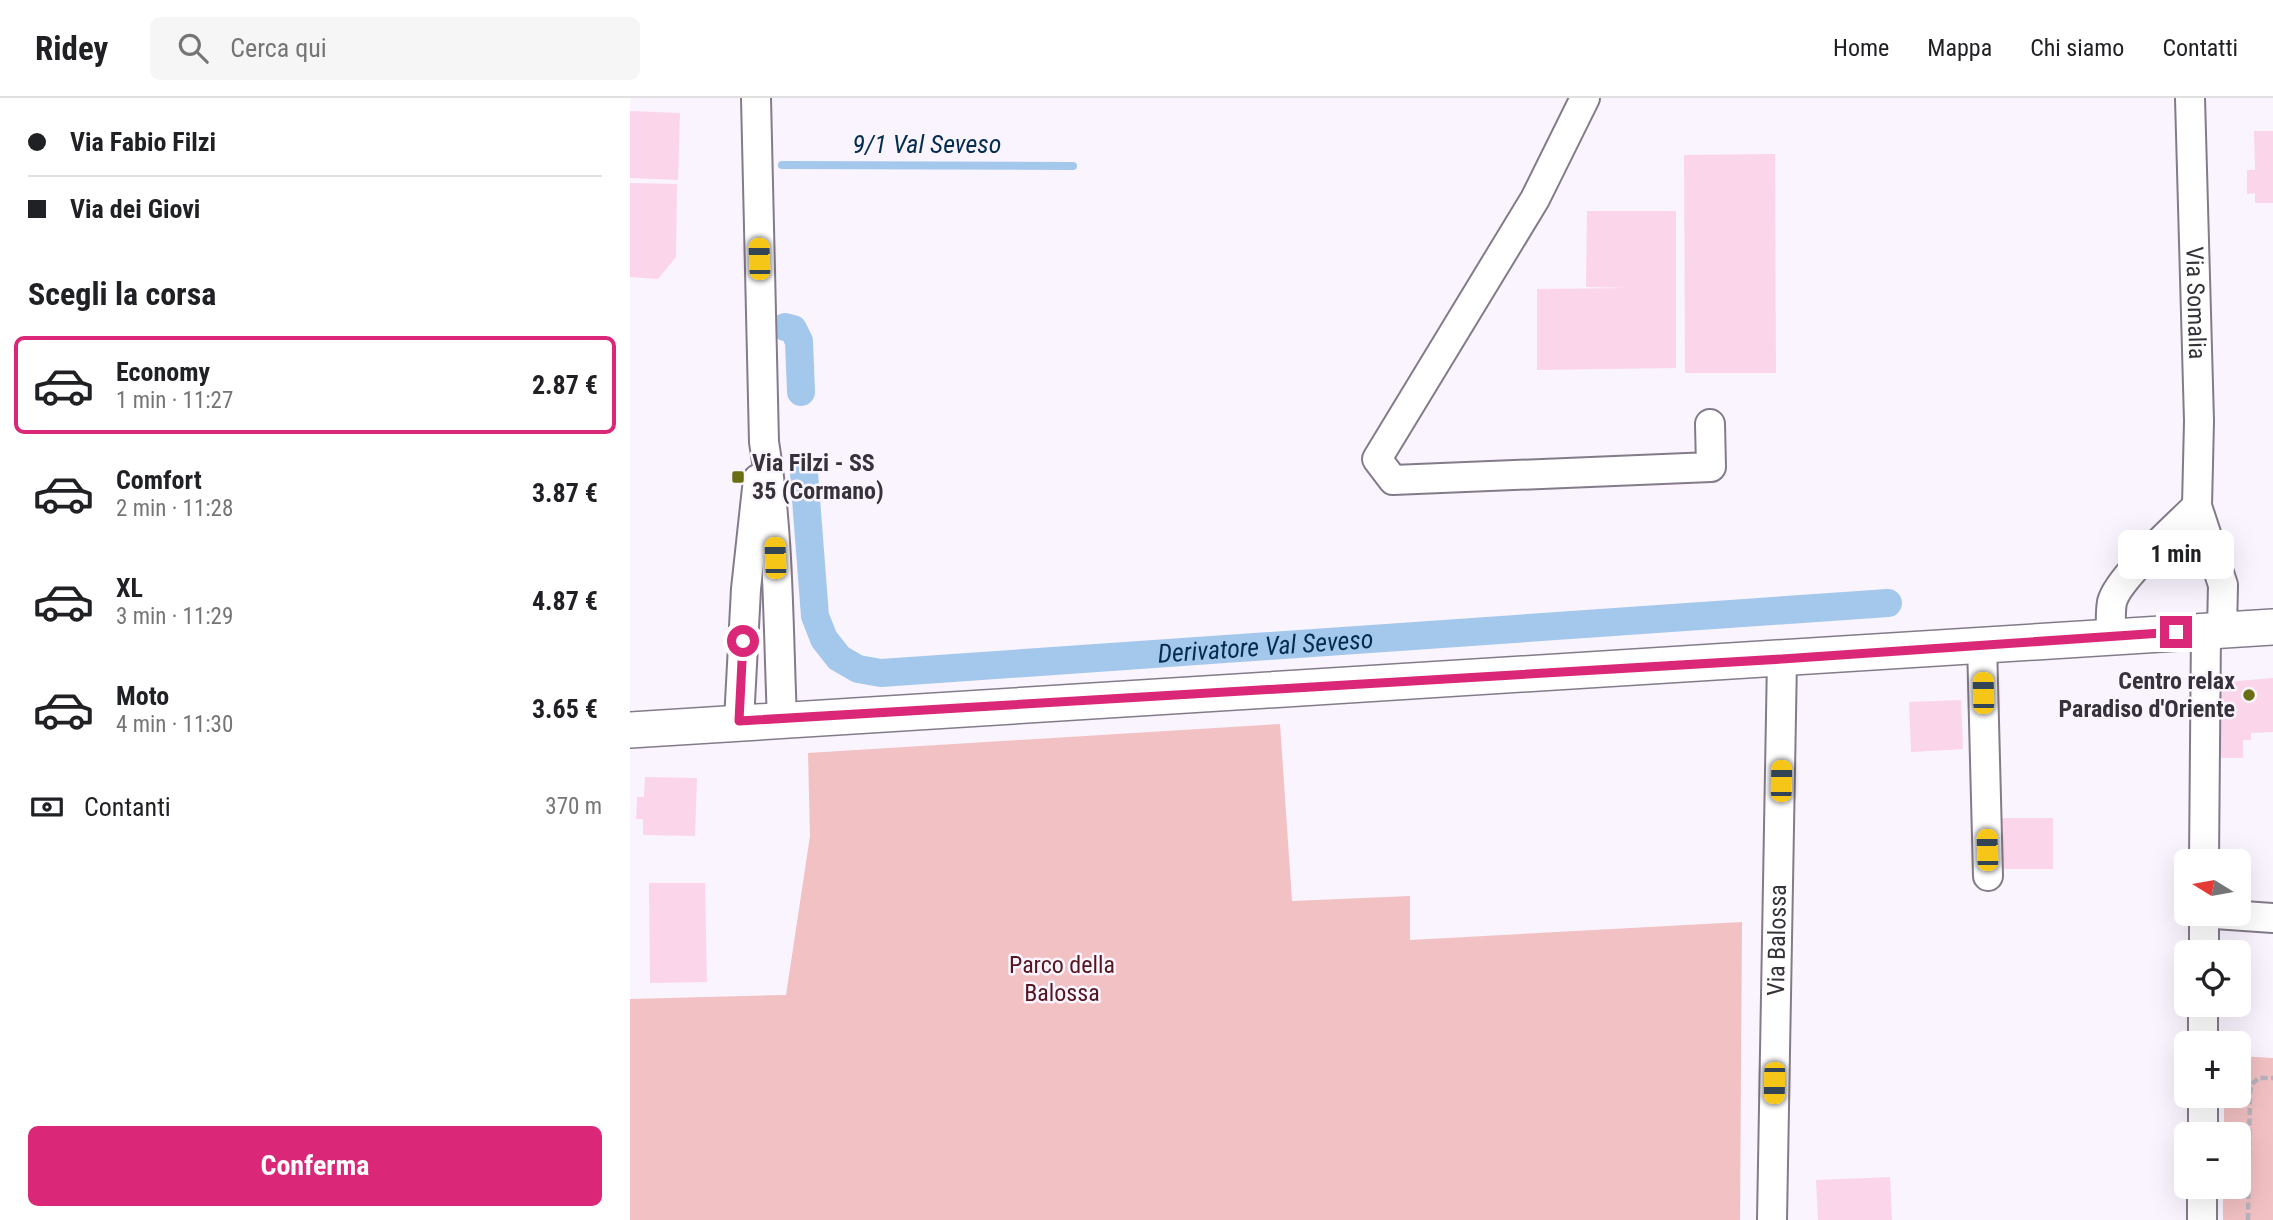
<!DOCTYPE html>
<html lang="it">
<meta charset="utf-8">
<style>
:root{--surface:#fff;--page:#f6f6f6;--text:#202124;--muted:#757577;--line:#e0e0e0;--accent:#db2777}
body{margin:0;font-family:"Roboto Condensed",sans-serif;background:var(--page);color:var(--text);height:100vh;display:flex;flex-direction:column;font-size:26px;white-space:nowrap}
*{box-sizing:border-box;margin:0}
p{font-size:23px;color:var(--muted)}
.icon{flex:none;width:38px;height:38px;fill:none;stroke:currentColor;stroke-width:2;stroke-linecap:round;stroke-linejoin:round}
.map{position:relative;flex:1;overflow:hidden}
.panel{display:flex;flex-direction:column;background:var(--surface);width:630px}
.panel>*{flex:none}
.hud{display:grid;align-content:center;height:154px;padding:0 28px;background:var(--surface)}
.needle{width:46px;rotate:281deg}
.controls{position:absolute;left:1544px;top:751px;display:grid;gap:14px}
.controls a{display:grid;place-items:center;width:77px;height:77px;border-radius:10px;background:var(--surface);box-shadow:0 7px 28px #0002;font-size:35px}
.end{position:absolute;width:32px;height:32px;margin:-16px;border:9px solid #db2777;background:#fff;box-shadow:0 0 0 4px #fff}
.from{border-radius:50%}
.bubble{position:absolute;height:49px;border-radius:10px;background:var(--surface);box-shadow:0 7px 28px #0002;font-size:23px;font-weight:700;line-height:49px;text-align:center}
.car{position:absolute;width:21px;height:42px;margin:-21px -10px;border-radius:9px;box-shadow:0 0 5px 2px #0007;background:linear-gradient(#f5c518 24%,#345 0 40%,#f5c518 0 76%,#345 0 86%,#f5c518 0)}
.hud b{display:flex;align-items:center;gap:24px;height:66px;font-size:26px}
.hud b+b{border-top:2px solid var(--line)}
.hud i{width:18px;height:18px;background:var(--text)}
ul{padding:0;list-style:none}
li{display:flex;align-items:center;gap:21px;height:98px;margin:0 14px 10px;padding:0 14px;border:4px solid transparent;border-radius:10px}
li div{flex:1}
li b{display:block;font-size:26px}
li em{font-style:normal;font-weight:700}
li.on{border-color:var(--accent)}
li>.icon{width:63px;height:63px;stroke-width:1.5}
h2{padding:0 28px;font-size:32px;line-height:84px}
.pay{display:flex;align-items:center;gap:18px;height:77px;padding:0 28px;font-size:26px}
.pay p{margin-inline-start:auto}
.primary-button{display:flex;gap:14px;margin-top:auto;padding:14px 28px}
.primary-button a{flex:1;height:80px;border-radius:10px;background:var(--accent);color:#fff;font-size:28px;font-weight:700;line-height:80px;text-align:center}
header{display:flex;align-items:center;gap:42px;box-sizing:border-box;height:98px;padding:0 35px;background:var(--surface);border-bottom:2px solid var(--line)}
header strong{font-size:33px}
nav{display:flex;gap:38px;margin-inline-start:auto;font-size:24px}
.search{width:490px;height:63px;background:var(--page);display:flex;align-items:center;gap:18px;box-sizing:border-box;padding:0 24px;border-radius:10px;color:var(--muted);font-size:26px}
main{display:flex;flex:1;min-height:0}
.map>svg:first-child{display:block}
.green{fill:#f2c1c3}
.lines{fill:none;stroke-linecap:round;stroke-linejoin:round}
.stream{stroke:#a4c8eb;stroke-width:8}
.canal{stroke:#a4c8eb;stroke-width:28}
.building{fill:#fbd5ea}
.minor-casing{stroke:#847b8a;stroke-width:32}
.major-casing{stroke:#847b8a;stroke-width:38}
.path{stroke:#b8b3bc;stroke-width:4.5;stroke-dasharray:7 3.5;stroke-linecap:butt}
.minor{stroke:#fff;stroke-width:28}
.major{stroke:#fff;stroke-width:35}
.route{stroke:#db2777;stroke-width:9}
.poi-dot{fill:#6a6e13;stroke:#faf4fe;stroke-width:2.5}
.labels{text-anchor:middle;stroke-width:5;stroke-linejoin:round;paint-order:stroke}
.street-label{font-size:24px;fill:#363239;stroke:#faf4fe}
.poi-label{font-size:24px;font-weight:bold;fill:#363239;stroke:#faf4fe;text-anchor:start}
.park-label{font-size:24px;fill:#55161f;stroke:#faf4fe}
.water-label{font-size:26px;font-style:italic;fill:#022d4e;stroke:#faf4fe}
</style>
<header>
<strong>Ridey</strong>
<div class="search"><svg class="icon" aria-label="search" viewBox="0 0 24 24"><circle cx="10" cy="10" r="6"/><path d="M15 15l6 6"/></svg>Cerca qui</div>
<nav><a>Home</a><a>Mappa</a><a>Chi siamo</a><a>Contatti</a></nav>
</header>
<main>
<section class="panel">
<div class="hud">
<b><i class="from"></i>Via Fabio Filzi</b>
<b><i></i>Via dei Giovi</b>
</div>
<h2>Scegli la corsa</h2>
<ul>
<li class="on"><svg class="icon" aria-label="car" viewBox="0 0 24 24"><path d="M5 17H2v-5l4-1 3-4h7l3 4 3 1v5h-3M9 17h6M6 11h13"/><circle cx="7" cy="17" r="2"/><circle cx="17" cy="17" r="2"/></svg><div><b>Economy</b><p>1 min · 11:27</p></div><em>2.87 €</em></li>
<li><svg class="icon" aria-label="car" viewBox="0 0 24 24"><path d="M5 17H2v-5l4-1 3-4h7l3 4 3 1v5h-3M9 17h6M6 11h13"/><circle cx="7" cy="17" r="2"/><circle cx="17" cy="17" r="2"/></svg><div><b>Comfort</b><p>2 min · 11:28</p></div><em>3.87 €</em></li>
<li><svg class="icon" aria-label="car" viewBox="0 0 24 24"><path d="M5 17H2v-5l4-1 3-4h7l3 4 3 1v5h-3M9 17h6M6 11h13"/><circle cx="7" cy="17" r="2"/><circle cx="17" cy="17" r="2"/></svg><div><b>XL</b><p>3 min · 11:29</p></div><em>4.87 €</em></li>
<li><svg class="icon" aria-label="car" viewBox="0 0 24 24"><path d="M5 17H2v-5l4-1 3-4h7l3 4 3 1v5h-3M9 17h6M6 11h13"/><circle cx="7" cy="17" r="2"/><circle cx="17" cy="17" r="2"/></svg><div><b>Moto</b><p>4 min · 11:30</p></div><em>3.65 €</em></li>
</ul>
<div class="pay"><svg class="icon" aria-label="cash" viewBox="0 0 24 24"><path d="M3 7h18v10H3z"/><circle cx="12" cy="12" r="2"/></svg>Contanti<p>370 m</p></div>
<div class="primary-button"><a>Conferma</a></div>
</section>
<div class="map">
<svg width="1643" height="1122" viewBox="0 0 1643 1122">
<rect width="100%" height="100%" fill="#faf4fe"/>
<path class="green" d="M 650,626 L 662,803 L 780,798 L 780,842 L 1112,824 L 1110,1122 L 0,1122 L 0,901 L 156,897 L 180,738 L 178,655 Z
M 1608,958 L 1643,960 L 1643,1122 L 1593,1122 L 1593,1089 L 1608,1088 L 1608,1036 L 1594,1036 L 1594,998 L 1608,998 Z"/>
<g class="lines">
<path class="stream" d="M 152,67 L 443,68"/>
<g class="canal">
<path d="M 155,229 L 163,231 L 169,243 L 171,294"/>
<path id="s1" d="M 174,375 L 185,518 L 194,541 L 209,560 L 228,571 L 251,575 L 1258,505"/>
</g>
</g>
<path class="building" d="M 0,13 L 50,15 L 48,82 L 0,80 Z
M 1624,33 L 1643,33 L 1643,105 L 1625,105 L 1625,95 L 1617,96 L 1617,72 L 1625,72 Z
M 1145,56 L 1146,275 L 1055,275 L 1054,57 Z
M 0,85 L 47,86 L 46,159 L 28,181 L 0,179 Z
M 957,113 L 1046,113 L 1046,270 L 907,272 L 907,191 L 999,190 L 956,189 Z
M 1643,580 L 1643,634 L 1621,635 L 1621,642 L 1613,642 L 1613,660 L 1583,660 L 1585,585 Z
M 1331,602 L 1333,651 L 1281,654 L 1279,604 Z
M 15,679 L 67,680 L 65,738 L 13,737 L 13,721 L 6,721 L 7,699 L 14,699 Z
M 1372,720 L 1423,720 L 1423,771 L 1373,771 Z
M 19,785 L 75,785 L 77,884 L 20,885 Z
M 1260,1079 L 1262,1122 L 1188,1122 L 1186,1082 Z"/>
<g class="lines">
<g class="minor-casing">
<g id="minor">
<path d="M 126,0 L 134,344 C 149,435 148,528 152,621"/>
<path d="M 955,0 L 905,101 L 747,361 L 763,382 L 1081,369 L 1080,326"/>
<path id="s2" d="M 1560,0 L 1569,323 L 1567,408 L 1593,487 L 1592,532"/>
<path d="M 1481,538 C 1481,527 1480,515 1482,504 C 1488,480 1547,428 1567,408"/>
<path d="M 1352,546 L 1358,778"/>
<path d="M 109,623 L 116,491 L 128,381"/>
<path d="M 1574,763 L 1576,533"/>
<path d="M 1585,816 L 1643,820"/>
<path d="M 1574,854 L 1574,816"/>
<path d="M 1573,945 L 1573,906"/>
<path d="M 1573,1036 L 1573,998"/>
<path id="s3" d="M 1142,1122 L 1152,561"/>
<path d="M 1572,1122 L 1572,1088"/>
</g>
</g>
<g class="major-casing">
<path id="major" d="M 0,632 L 1643,529"/>
</g>
<path class="path" d="M 1608,1080 L 1619,1080
M 1618,1122 L 1620,995 L 1622,986 L 1629,980 L 1643,980"/>
<use href="#minor" class="minor"/>
<use href="#major" class="major"/>
</g>
<g class="lines">
<path class="route" d="M 113,543 L 109,623 L 1152,561 L 1546,534"/>
</g>
<g class="poi-dot">
<rect x="101" y="372" width="14" height="14" rx="3.5"/>
<circle cx="1619" cy="597" r="7"/>
</g>
<g class="labels">
<g class="street-label">
<text dy="8" stroke="none"><textPath href="#s2" startOffset="205">Via Somalia</textPath></text>
<text dy="8" stroke="none"><textPath href="#s3" startOffset="280">Via Balossa</textPath></text>
</g>
<g class="poi-label">
<text x="122" y="373">Via Filzi - SS<tspan x="122" dy="28">35 (Cormano)</tspan></text>
<text x="1605" y="591" text-anchor="end">Centro relax<tspan x="1605" dy="28">Paradiso d'Oriente</tspan></text>
</g>
<g class="park-label">
<text x="432" y="875">Parco della<tspan x="432" dy="28">Balossa</tspan></text>
</g>
<g class="water-label">
<text x="297" y="55">9/1 Val Seveso</text>
<text dy="9" stroke="none"><textPath href="#s1" startOffset="623">Derivatore Val Seveso</textPath></text>
</g>
</g>
</svg>
<div class="controls">
<a><svg class="needle" viewBox="-14 -14 28 28"><path d="M0-13l5 13h-10z" fill="#e53935"/><path d="M0 13l5-13h-10z" fill="#757577"/></svg></a>
<a><svg class="icon" aria-label="locate" viewBox="0 0 24 24"><circle cx="12" cy="12" r="6"/><path d="M12 2v4M12 18v4M2 12h4M18 12h4"/></svg></a>
<a>+</a>
<a>−</a>
</div>
<i class="end from" style="left:113px;top:543px"></i>
<i class="end" style="left:1546px;top:534px"></i>
<div class="bubble" style="left:1488px;top:432px;width:116px">1 min</div>
<i class="car" style="left:129px;top:161px;rotate:358deg"></i>
<i class="car" style="left:145px;top:460px;rotate:358deg"></i>
<i class="car" style="left:1353px;top:595px;rotate:359deg"></i>
<i class="car" style="left:1151px;top:683px;rotate:1deg"></i>
<i class="car" style="left:1357px;top:752px;rotate:358deg"></i>
<i class="car" style="left:1144px;top:985px;rotate:181deg"></i>
</div>
</main>
